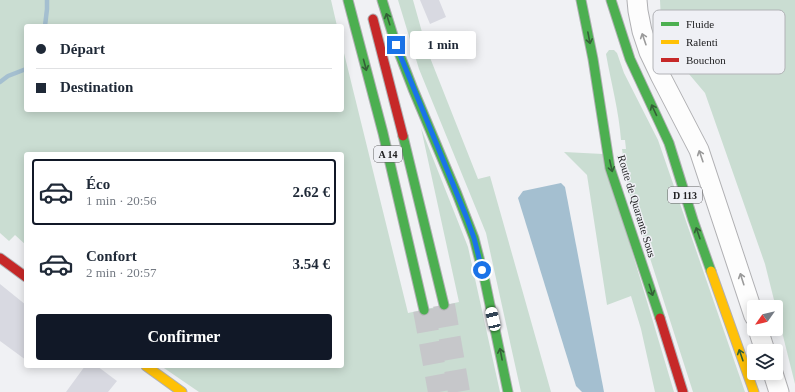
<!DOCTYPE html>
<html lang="fr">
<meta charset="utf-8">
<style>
:root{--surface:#fff;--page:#f6f6f7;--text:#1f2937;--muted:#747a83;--line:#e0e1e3;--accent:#111827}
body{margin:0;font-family:Georgia,serif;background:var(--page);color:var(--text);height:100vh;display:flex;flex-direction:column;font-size:15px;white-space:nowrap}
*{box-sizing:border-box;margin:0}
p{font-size:13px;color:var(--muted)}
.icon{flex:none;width:22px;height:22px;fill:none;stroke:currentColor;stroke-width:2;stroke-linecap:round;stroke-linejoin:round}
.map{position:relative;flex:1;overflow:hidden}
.panel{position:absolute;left:24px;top:152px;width:320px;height:216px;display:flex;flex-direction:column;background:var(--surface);border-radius:4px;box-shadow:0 2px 10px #0003}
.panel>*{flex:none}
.guide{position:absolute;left:24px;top:24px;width:320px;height:88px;border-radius:4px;box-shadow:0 2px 10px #0003;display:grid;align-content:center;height:88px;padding:0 12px;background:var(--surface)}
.needle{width:26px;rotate:236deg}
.tools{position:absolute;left:747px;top:300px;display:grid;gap:8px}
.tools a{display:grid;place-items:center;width:36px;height:36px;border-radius:4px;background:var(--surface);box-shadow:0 2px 10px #0003;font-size:20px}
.end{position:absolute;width:18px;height:18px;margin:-9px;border:5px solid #1a73e8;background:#fff;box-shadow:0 0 0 2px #fff}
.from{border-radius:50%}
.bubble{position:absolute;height:28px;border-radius:4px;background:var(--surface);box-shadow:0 2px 10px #0003;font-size:13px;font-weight:800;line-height:28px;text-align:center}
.car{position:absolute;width:12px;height:24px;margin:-12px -6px;border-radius:5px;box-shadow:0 0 3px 1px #0007;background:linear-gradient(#fff 24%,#345 0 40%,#fff 0 76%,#345 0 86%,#fff 0)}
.guide b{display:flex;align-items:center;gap:14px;height:38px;font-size:15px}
.guide b+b{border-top:1px solid var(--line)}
.guide i{width:10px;height:10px;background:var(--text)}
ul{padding:7px 0 0;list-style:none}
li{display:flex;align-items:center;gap:12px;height:66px;margin:0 8px 6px;padding:0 4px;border:2px solid transparent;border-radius:4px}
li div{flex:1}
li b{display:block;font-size:15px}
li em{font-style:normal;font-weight:800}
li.current{border-color:var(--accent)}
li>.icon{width:36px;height:36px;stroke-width:1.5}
.action{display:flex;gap:8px;margin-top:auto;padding:8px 12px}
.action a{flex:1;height:46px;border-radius:4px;background:var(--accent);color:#fff;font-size:16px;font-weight:800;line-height:46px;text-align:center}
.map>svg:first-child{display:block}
.green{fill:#caddd2}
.water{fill:#a4bfd0}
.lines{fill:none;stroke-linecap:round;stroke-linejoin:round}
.stream{stroke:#a4bfd0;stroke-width:4.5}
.building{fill:#d8d9e1}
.highway-tunnel{stroke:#c6c7ca;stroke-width:22;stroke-dasharray:22 11;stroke-linecap:butt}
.street-casing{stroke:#b0b0b3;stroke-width:21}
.fast-casing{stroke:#b0b0b3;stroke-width:11}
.slow-casing{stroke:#b0b0b3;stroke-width:11}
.jam-casing{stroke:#b0b0b3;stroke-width:11}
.street{stroke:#fdfdfd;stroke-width:19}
.fast{stroke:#4caf50;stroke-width:9}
.slow{stroke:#ffc107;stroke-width:9}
.jam{stroke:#c62828;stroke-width:9}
.oneway{stroke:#346037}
.oneway2{stroke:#9a9a9a}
.route{stroke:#1a73e8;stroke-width:5}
.labels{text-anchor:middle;stroke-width:3;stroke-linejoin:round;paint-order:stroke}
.shield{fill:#eff0f5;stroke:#5e5e61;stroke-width:1}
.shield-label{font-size:10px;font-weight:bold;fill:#202022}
.street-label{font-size:11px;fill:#202022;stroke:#eff0f5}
.key{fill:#eff0f5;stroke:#b1b2b6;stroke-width:1}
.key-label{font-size:11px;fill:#202022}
</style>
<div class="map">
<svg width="795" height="392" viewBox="0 0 795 392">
<rect width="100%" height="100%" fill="#f0f1f4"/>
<path class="green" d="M 0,0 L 331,0 L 337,26 L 26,26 L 26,110 L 342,110 L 342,45 L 408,313 L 459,302 L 421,128 L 468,247 L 500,392 L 199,392 L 161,366 L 342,366 L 342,154 L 26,154 L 26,247 L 25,246 L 26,245 L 15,235 L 9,241 L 0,233 Z
M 398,0 L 413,0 L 427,50 L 478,179 L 490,176 L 551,392 L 521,392 L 486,233 L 419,69 Z
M 660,0 L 795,0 L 795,384 L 765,264 L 705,93 L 662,42 Z
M 609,50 L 614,50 L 617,53 L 624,73 L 658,140 L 745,392 L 693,392 L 630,196 L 626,177 L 622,149 L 626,149 L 625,140 L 621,140 C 619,111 611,83 606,54 Z
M 564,152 L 603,154 L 674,392 L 655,392 L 641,329 L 631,296 L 607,305 L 587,175 Z"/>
<path class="water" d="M 561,183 L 565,187 L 604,392 L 582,392 L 576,386 L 518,198 L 523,191 Z"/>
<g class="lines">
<path class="stream" d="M 45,26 L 47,9 L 47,0
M 0,82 L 8,76 L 26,69"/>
</g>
<path class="building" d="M 420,0 L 439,0 L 446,17 L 430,24 Z
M 0,284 L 26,305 L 26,360 L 0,341 Z
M 85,366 L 97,366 L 117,381 L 108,392 L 66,392 Z"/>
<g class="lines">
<path class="highway-tunnel" d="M 444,305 L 459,392
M 424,310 L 439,392"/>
<g class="street-casing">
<path id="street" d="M 637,0 L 638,11 L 642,31 L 649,52 L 660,75 L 699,150 L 754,316
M 758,329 L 765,351
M 773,373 L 779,392"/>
</g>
<g class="fast-casing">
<path id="fast" d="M 348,0 L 383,133 L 424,310
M 382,0 L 396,45 L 413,89 L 457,194 L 474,238 L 485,281 L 508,392
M 581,0 L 593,59 L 610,168 L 660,318
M 611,0 L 630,59 L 669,143 L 693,220 L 711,271
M 403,136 L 444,305"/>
</g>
<g class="slow-casing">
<path id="slow" d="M 711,271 L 754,392
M 146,366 L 182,392"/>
</g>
<g class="jam-casing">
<path id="jam" d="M 373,19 L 403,136
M 0,258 L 26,277
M 660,318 L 683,392"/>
</g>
<use href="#street" class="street"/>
<use href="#fast" class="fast"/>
<use href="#slow" class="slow"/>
<use href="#jam" class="jam"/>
</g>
<defs><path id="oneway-shaft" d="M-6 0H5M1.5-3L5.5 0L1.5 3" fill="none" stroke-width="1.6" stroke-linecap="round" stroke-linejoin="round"/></defs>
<g class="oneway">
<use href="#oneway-shaft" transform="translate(388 19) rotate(-108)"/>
<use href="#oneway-shaft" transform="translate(589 38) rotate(79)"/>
<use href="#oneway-shaft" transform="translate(365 65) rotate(75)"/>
<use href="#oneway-shaft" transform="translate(654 110) rotate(-115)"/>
<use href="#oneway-shaft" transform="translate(611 166) rotate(77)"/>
<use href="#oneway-shaft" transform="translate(698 233) rotate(-109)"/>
<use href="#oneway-shaft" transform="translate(651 290) rotate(72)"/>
<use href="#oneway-shaft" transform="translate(501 354) rotate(-101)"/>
<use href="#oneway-shaft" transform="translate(741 355) rotate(-109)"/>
</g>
<g class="oneway2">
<use href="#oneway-shaft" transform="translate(644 39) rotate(-109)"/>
<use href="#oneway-shaft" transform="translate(701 156) rotate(-109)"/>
<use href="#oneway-shaft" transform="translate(742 279) rotate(-108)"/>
</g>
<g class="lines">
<path class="route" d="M 396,45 L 466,216 L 474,238 L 482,270"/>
</g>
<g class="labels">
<g class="shield">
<rect x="374" y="146" width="28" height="16" rx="3"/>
<rect x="668" y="187" width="34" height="16" rx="3"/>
</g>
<g class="shield-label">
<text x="388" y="158">A 14</text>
<text x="685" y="199">D 113</text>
</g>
<g class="street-label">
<text transform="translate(637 206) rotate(73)" y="4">Route de Quarante Sous</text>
</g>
</g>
<rect x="653" y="10" width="132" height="64" rx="6" class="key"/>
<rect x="661" y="22" width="18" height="4" fill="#4caf50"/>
<rect x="661" y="40" width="18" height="4" fill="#ffc107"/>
<rect x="661" y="58" width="18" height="4" fill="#c62828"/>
<g class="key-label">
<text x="686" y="28">Fluide</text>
<text x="686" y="46">Ralenti</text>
<text x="686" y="64">Bouchon</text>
</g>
</svg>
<div class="tools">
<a><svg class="needle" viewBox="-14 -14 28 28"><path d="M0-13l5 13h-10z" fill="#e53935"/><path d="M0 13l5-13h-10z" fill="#747a83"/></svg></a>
<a><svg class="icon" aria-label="layers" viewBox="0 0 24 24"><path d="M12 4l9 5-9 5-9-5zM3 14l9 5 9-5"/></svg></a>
</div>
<i class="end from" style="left:482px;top:270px"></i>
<i class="end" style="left:396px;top:45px"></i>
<div class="bubble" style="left:410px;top:31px;width:66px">1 min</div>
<i class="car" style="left:493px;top:319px;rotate:347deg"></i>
<div class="guide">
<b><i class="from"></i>Départ</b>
<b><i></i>Destination</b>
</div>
<section class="panel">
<ul>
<li class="current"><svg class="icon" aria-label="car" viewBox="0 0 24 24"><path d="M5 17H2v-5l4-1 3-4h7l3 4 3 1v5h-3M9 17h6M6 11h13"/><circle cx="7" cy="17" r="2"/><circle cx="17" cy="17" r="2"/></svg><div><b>Éco</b><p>1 min · 20:56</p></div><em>2.62 €</em></li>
<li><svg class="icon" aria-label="car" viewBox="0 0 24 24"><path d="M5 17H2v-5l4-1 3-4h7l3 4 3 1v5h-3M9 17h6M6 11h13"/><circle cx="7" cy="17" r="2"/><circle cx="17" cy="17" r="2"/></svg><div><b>Confort</b><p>2 min · 20:57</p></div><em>3.54 €</em></li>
</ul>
<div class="action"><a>Confirmer</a></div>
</section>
</div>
